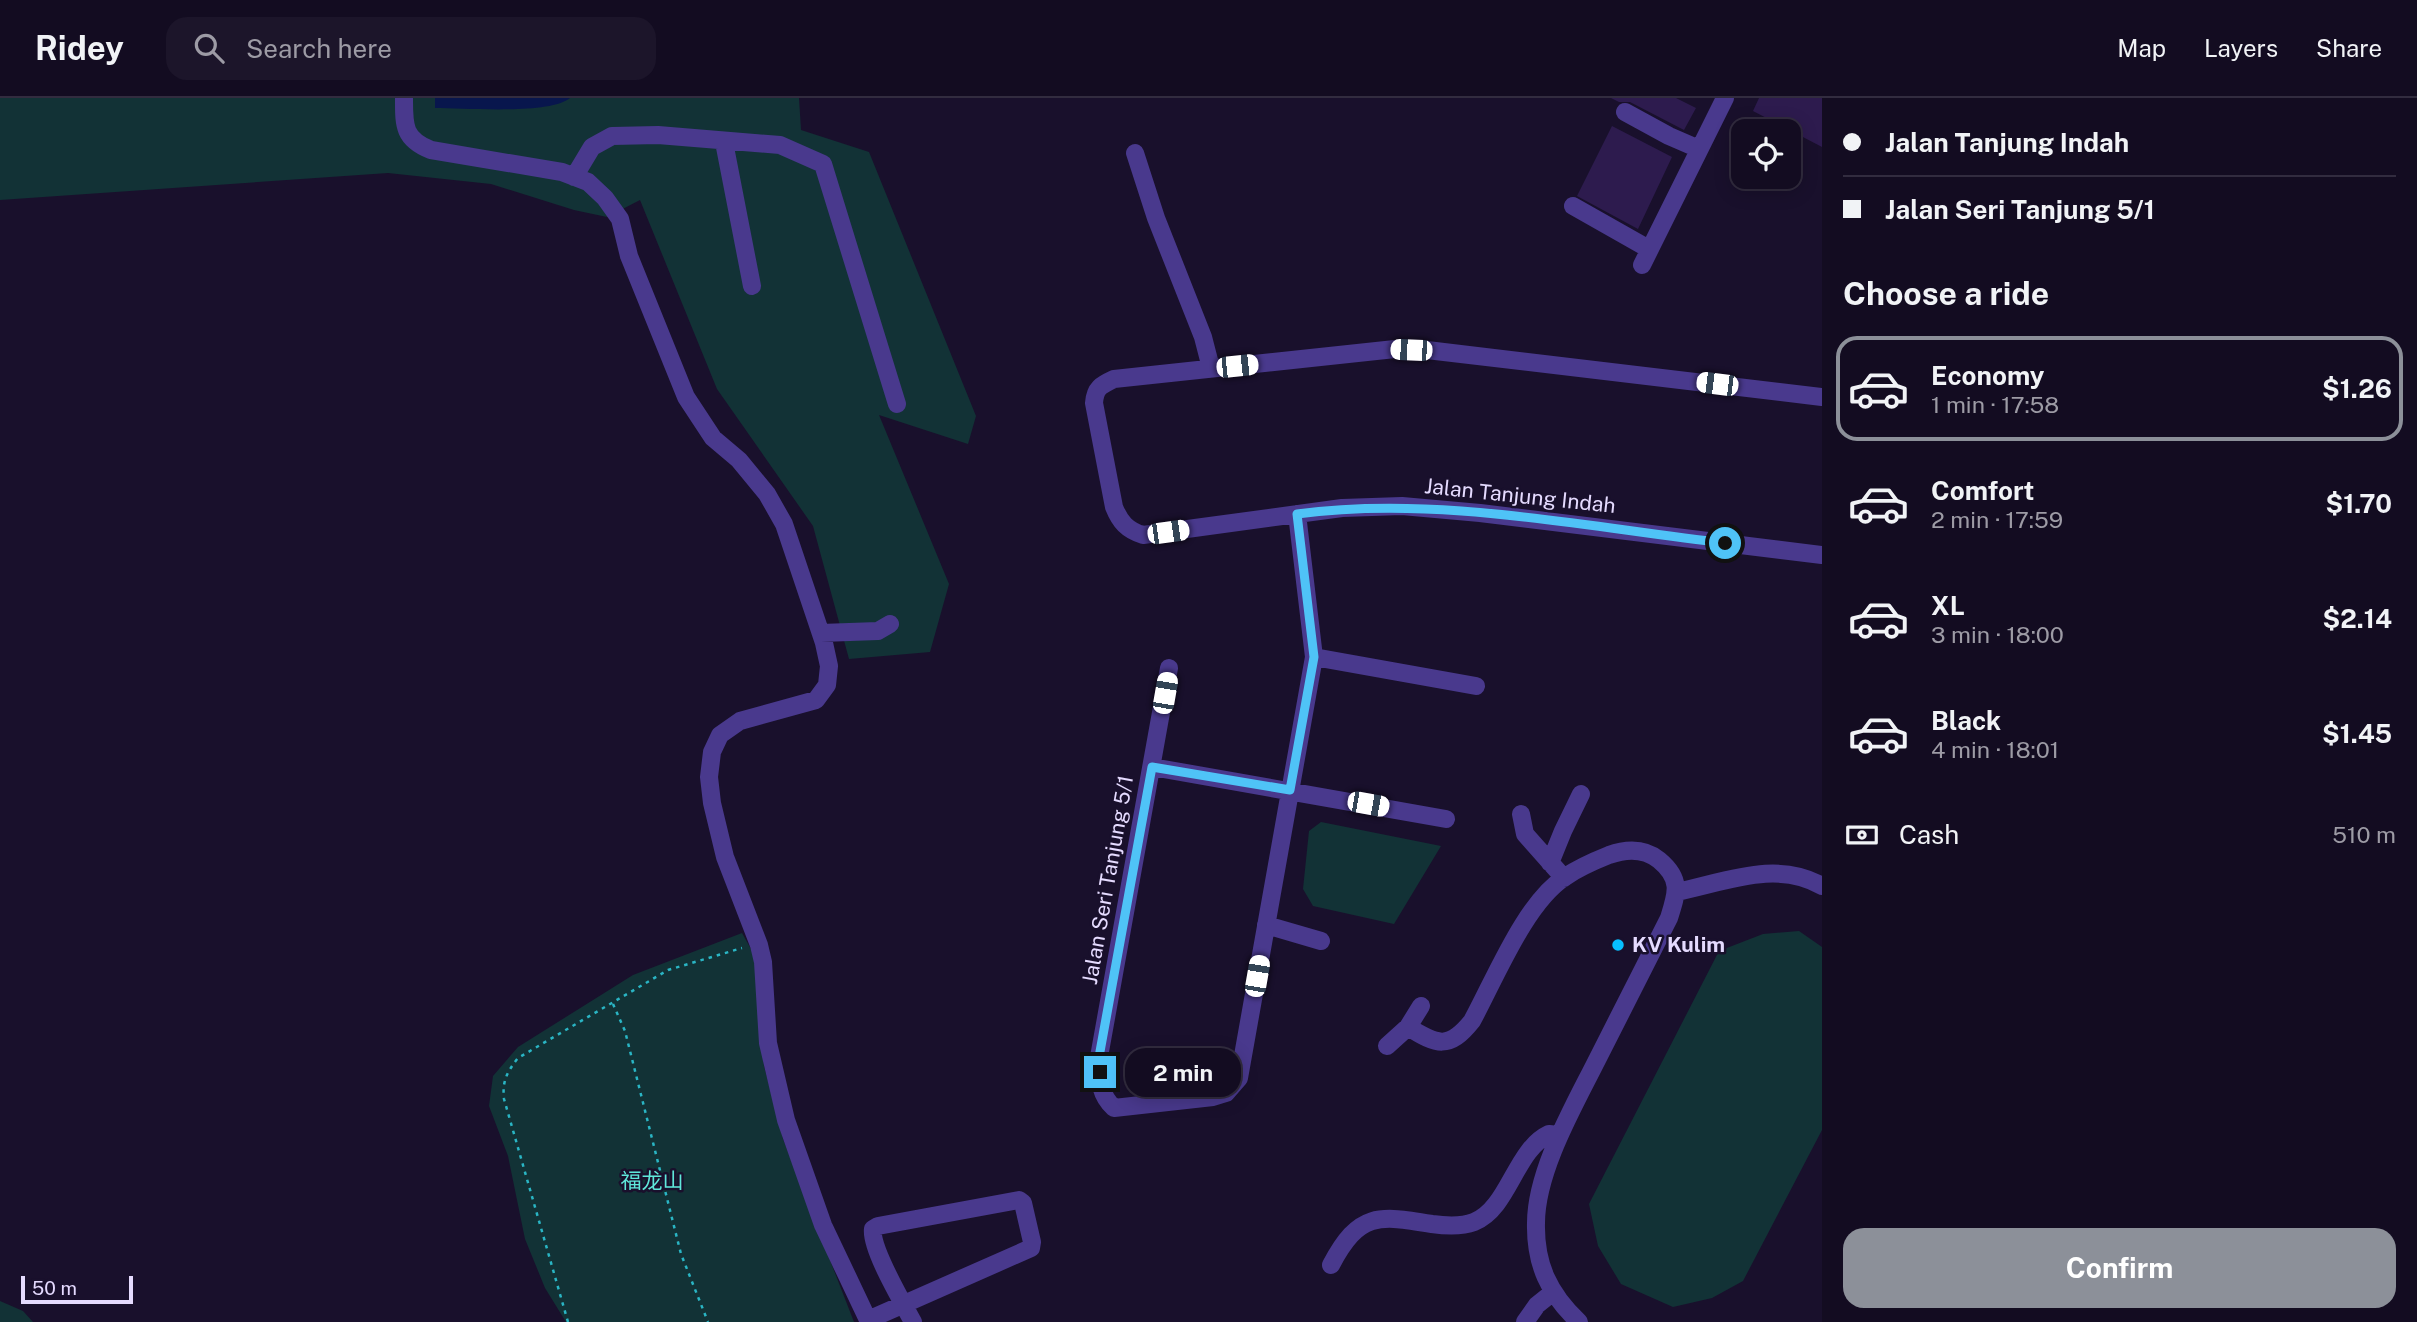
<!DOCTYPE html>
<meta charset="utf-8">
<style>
:root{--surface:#130c21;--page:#1c152a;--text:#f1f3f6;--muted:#9d9ba5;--line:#322c3f;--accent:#8c9099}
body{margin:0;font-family:"Public Sans","Noto Sans SC",sans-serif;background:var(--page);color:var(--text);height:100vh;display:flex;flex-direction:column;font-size:26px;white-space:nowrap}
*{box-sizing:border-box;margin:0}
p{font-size:23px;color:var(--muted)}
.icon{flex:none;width:38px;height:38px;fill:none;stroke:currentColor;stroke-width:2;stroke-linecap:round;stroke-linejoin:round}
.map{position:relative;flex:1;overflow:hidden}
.drawer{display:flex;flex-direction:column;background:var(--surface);width:595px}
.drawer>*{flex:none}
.guide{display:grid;align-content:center;height:154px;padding:0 21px;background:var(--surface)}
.buttons{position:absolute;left:1731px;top:21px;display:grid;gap:14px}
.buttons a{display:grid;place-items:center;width:70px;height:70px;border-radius:14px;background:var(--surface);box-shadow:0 4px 18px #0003,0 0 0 2px var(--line);font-size:35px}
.scale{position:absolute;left:21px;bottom:18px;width:112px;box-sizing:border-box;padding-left:7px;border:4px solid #e5dbff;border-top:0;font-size:19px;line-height:24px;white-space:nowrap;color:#e5dbff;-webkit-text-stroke:5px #19102c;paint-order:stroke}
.end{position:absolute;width:32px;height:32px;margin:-16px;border:9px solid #4fc3f7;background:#111;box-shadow:0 0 0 4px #111}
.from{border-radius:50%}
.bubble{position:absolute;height:49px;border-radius:21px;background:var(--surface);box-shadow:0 4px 18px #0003,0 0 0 2px var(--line);font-size:23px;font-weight:700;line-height:49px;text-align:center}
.car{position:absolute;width:21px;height:42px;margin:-21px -10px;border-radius:9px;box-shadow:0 0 5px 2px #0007;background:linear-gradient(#fff 24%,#345 0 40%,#fff 0 76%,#345 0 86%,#fff 0)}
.guide b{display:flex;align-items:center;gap:24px;height:66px;font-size:26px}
.guide b+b{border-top:2px solid var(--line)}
.guide i{width:18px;height:18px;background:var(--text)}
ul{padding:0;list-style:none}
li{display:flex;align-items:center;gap:21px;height:105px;margin:0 14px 10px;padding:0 7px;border:4px solid transparent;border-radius:21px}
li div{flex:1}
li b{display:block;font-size:26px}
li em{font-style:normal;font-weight:700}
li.on{border-color:var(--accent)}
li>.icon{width:63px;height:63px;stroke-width:1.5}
h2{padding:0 21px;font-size:32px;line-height:84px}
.pay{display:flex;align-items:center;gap:18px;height:77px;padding:0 21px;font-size:26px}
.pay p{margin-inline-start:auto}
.action{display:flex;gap:14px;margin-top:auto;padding:14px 21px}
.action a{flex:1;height:80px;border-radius:21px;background:var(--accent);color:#fff;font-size:28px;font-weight:700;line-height:80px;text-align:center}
header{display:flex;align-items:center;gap:42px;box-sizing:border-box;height:98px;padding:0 35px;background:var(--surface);border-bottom:2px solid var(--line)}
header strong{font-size:33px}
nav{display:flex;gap:38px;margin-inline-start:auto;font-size:24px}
.search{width:490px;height:63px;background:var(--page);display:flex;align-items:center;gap:18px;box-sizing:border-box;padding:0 24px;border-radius:21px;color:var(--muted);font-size:26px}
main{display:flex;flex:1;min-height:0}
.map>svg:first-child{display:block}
.green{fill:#123236}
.water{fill:#08164d}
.building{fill:#2d1b4e}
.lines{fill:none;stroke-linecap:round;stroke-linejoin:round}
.path{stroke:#2ab5c4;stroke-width:2.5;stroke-dasharray:3.5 5;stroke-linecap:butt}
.minor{stroke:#49398d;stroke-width:18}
.route{stroke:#4fc3f7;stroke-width:9}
.poi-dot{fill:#07bfff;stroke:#19102c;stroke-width:2.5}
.labels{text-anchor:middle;stroke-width:5;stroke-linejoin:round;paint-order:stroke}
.street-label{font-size:21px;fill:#e5dbff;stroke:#19102c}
.poi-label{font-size:21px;font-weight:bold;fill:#e5dbff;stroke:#19102c;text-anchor:start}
.park-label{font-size:21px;fill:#5fe7da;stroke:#19102c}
</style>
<header>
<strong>Ridey</strong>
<div class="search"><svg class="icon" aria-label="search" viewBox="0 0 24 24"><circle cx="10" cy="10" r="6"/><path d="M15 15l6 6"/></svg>Search here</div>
<nav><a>Map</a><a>Layers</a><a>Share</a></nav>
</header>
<main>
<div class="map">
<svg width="1822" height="1224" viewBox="0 0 1822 1224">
<rect width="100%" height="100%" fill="#19102c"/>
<path class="green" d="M 0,0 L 799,0 L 801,32 L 869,54 L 976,318 L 968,346 L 879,317 L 949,486 L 930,554 L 849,561 L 813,428 L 717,291 L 640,102 L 607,119 L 574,112 L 491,86 L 388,75 L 0,102 Z
M 1321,724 L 1441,748 L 1394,826 L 1313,808 L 1303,791 L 1309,733 Z
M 1799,833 L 1822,849 L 1822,1032 L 1743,1183 L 1712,1200 L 1673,1209 L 1621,1186 L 1598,1148 L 1589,1106 L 1719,853 L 1763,836 Z
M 742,835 L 756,860 L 764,968 L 783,1041 L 854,1224 L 566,1224 L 545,1190 L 525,1141 L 508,1058 L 489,1008 L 493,978 L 518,949 L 633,877 Z
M 0,1203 L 23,1213 L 33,1224 L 0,1224 Z"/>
<path class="water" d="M 435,0 L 570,0 C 550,17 465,10 435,10 Z"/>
<path class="building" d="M 1611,0 L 1676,0 L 1696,10 L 1684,32 L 1630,4 L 1619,4 Z
M 1759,0 L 1822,0 L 1822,49 L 1753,13 Z
M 1612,28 L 1672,59 L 1638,131 L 1577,98 Z"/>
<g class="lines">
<path class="path" d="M 613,906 L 625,933 L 681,1156 L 708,1224
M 568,1224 L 504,1001 C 502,983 507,974 518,960 L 668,872 L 742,850"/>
<path class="minor" d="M 404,0 C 404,27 403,41 431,52 L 562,74 L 588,84 L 605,100 L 620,121 L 629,158 L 686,299 L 713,340 L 739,362 L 767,396 L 784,426 L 824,545 L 829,568 L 827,587 L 816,602 L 740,623 L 720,637 L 712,654 L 709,679 L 712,705 L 725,759 L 759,847 L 763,864 L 768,945 L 786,1022 L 823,1127 L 869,1224
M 1625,14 L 1669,38 L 1699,51
M 724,44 L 752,188
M 1135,55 L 1156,120 L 1203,239 L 1211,270
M 574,79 L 592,49 L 612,38 L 658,37 L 780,47 L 823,66 L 897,306
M 1573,108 L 1649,151
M 1642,167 L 1725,0
M 1822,299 L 1427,252 L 1395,251 L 1114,281 C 1101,287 1095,290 1094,305 L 1114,409 C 1120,424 1127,432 1143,437 L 1342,410 L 1402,408 L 1480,415 L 1822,457
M 821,535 L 878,533 L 890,526
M 1314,559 L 1476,588
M 1169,570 L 1099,959 C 1100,980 1098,995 1114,1010 L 1213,999 L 1226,995 L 1239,980 L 1314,559 L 1297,416
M 1152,669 L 1446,721
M 1521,716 L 1525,736 L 1564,780
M 1550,765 L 1563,733 L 1581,696
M 1676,794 C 1723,785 1776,761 1822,788
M 1266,827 L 1321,843
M 1408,929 C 1437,947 1449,952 1472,923 C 1495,881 1525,805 1565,779 C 1578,770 1594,763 1609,757 C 1626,751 1644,750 1659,762 C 1682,781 1677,795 1669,820 C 1645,867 1621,915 1597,962 C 1574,1008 1536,1073 1536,1125 C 1535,1166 1549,1196 1579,1224
M 1387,948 L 1408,929 L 1421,908
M 1331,1167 C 1359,1114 1378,1117 1432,1126 C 1446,1128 1461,1129 1474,1124 C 1509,1110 1515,1052 1549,1036 L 1559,1037
M 868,1222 L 1031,1150 L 1032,1144 L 1023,1105 L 1019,1102 L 878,1128 L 873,1131 C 870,1150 903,1205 913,1224
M 1525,1224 L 1537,1207 L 1552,1195"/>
</g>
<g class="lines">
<path class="route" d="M 1100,974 L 1099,959 L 1152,669 L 1290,692 L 1314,559 L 1297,416 C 1437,397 1585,429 1725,445"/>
</g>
<circle class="poi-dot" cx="1618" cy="847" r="7"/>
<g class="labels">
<g class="street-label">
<text transform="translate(1520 398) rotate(6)" y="7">Jalan Tanjung Indah</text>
<text transform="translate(1108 782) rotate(-80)" y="7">Jalan Seri Tanjung 5/1</text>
</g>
<g class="poi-label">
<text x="1632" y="854">KV Kulim</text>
</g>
<g class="park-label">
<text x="652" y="1090">福龙山</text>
</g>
</g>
</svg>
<div class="buttons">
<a><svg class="icon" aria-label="locate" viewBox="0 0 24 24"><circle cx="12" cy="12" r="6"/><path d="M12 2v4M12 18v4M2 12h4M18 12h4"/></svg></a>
</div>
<div class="scale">50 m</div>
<i class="end from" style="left:1725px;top:445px"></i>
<i class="end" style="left:1100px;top:974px"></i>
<div class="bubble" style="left:1125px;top:950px;width:116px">2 min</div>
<i class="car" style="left:1411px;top:252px;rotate:272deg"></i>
<i class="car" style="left:1237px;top:268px;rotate:84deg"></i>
<i class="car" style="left:1717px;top:286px;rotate:277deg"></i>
<i class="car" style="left:1168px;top:434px;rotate:82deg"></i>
<i class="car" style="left:1165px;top:595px;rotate:10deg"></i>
<i class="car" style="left:1368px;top:706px;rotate:100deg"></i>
<i class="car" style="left:1257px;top:878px;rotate:10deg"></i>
</div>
<section class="drawer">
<div class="guide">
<b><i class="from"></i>Jalan Tanjung Indah</b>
<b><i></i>Jalan Seri Tanjung 5/1</b>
</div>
<h2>Choose a ride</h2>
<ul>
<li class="on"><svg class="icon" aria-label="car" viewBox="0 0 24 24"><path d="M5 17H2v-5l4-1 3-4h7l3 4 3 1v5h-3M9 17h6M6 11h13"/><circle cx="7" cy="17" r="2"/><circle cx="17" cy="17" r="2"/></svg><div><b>Economy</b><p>1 min · 17:58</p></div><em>$1.26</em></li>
<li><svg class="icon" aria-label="car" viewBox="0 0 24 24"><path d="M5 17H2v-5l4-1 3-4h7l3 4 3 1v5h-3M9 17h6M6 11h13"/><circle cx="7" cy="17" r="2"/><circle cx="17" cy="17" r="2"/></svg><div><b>Comfort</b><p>2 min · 17:59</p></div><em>$1.70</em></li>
<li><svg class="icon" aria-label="car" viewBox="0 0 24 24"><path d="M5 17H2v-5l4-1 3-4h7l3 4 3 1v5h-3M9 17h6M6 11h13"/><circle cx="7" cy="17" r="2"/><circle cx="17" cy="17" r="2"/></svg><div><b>XL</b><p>3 min · 18:00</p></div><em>$2.14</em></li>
<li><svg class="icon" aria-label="car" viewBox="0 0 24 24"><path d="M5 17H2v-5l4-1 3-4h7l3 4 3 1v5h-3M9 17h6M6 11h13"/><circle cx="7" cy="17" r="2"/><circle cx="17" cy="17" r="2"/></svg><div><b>Black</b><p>4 min · 18:01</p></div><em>$1.45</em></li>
</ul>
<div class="pay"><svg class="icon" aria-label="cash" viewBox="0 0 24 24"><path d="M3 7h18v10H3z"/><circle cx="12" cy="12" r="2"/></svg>Cash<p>510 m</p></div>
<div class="action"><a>Confirm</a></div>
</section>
</main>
